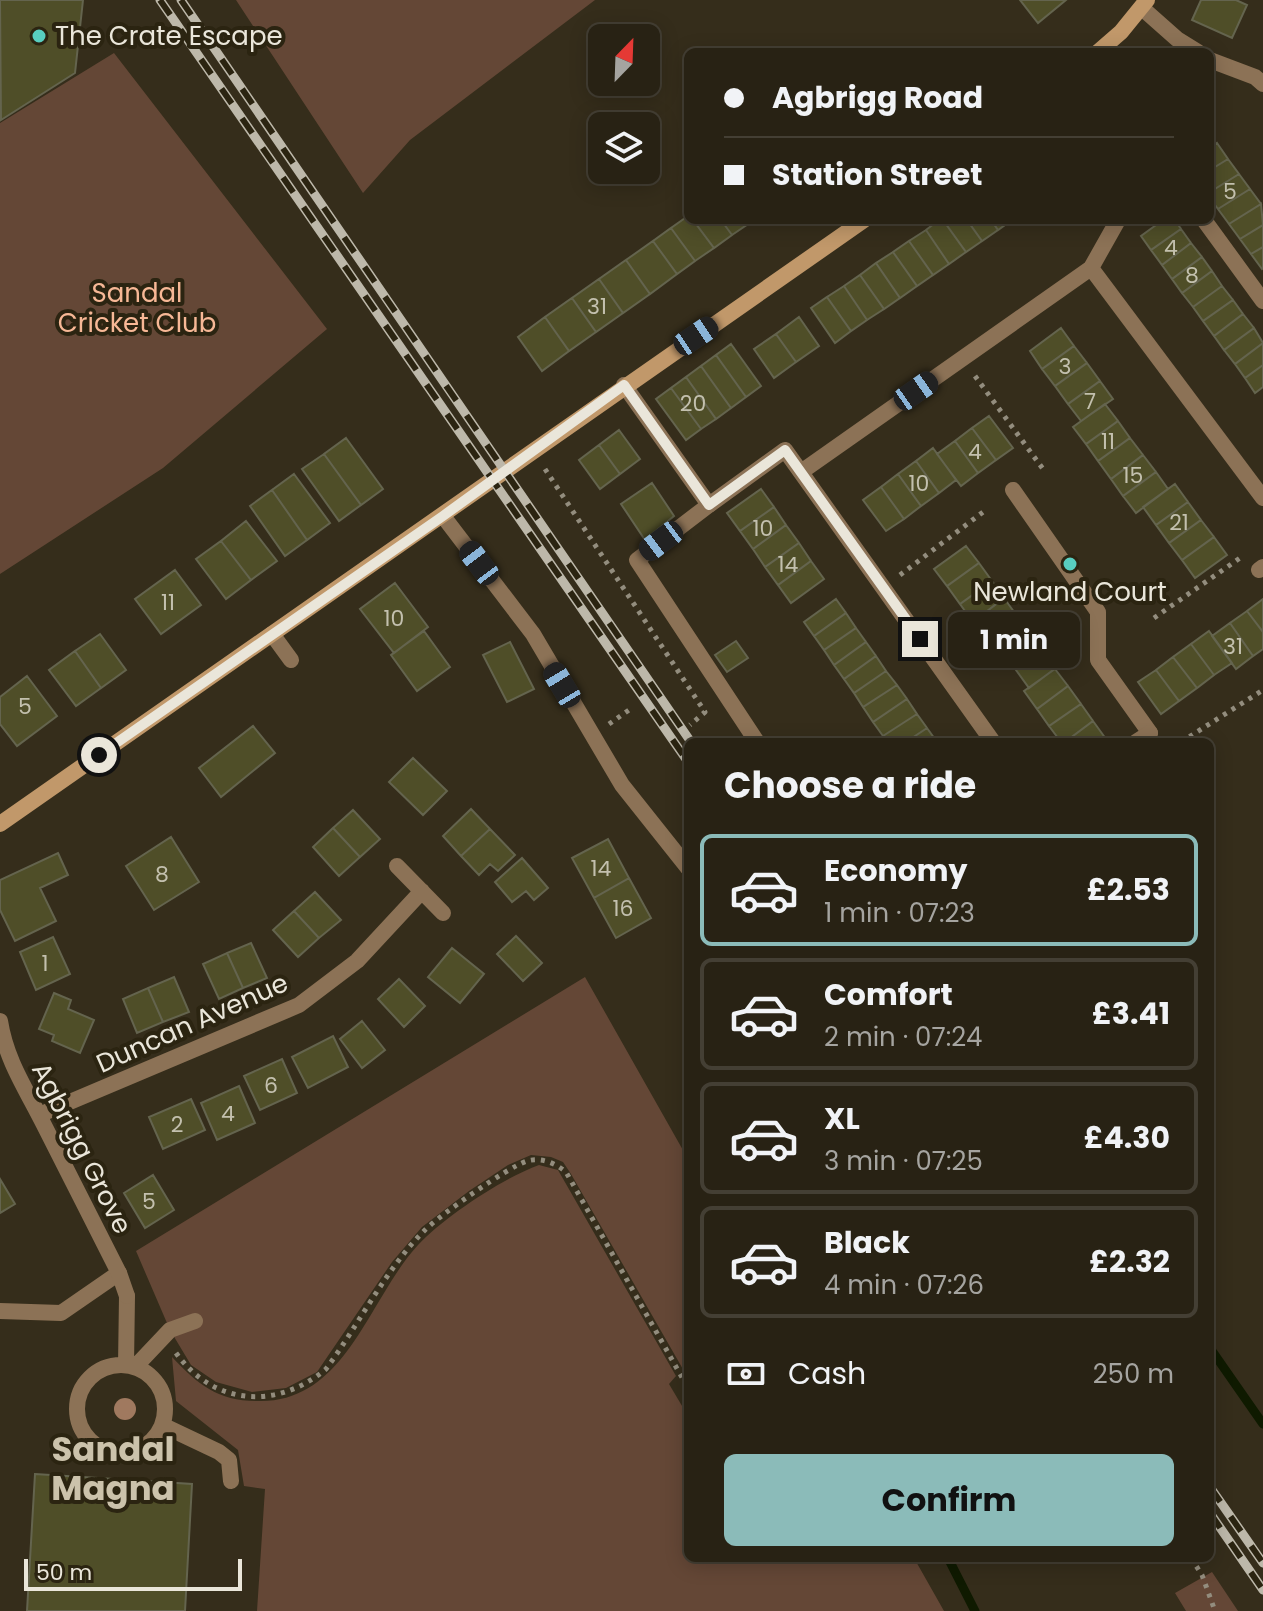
<!DOCTYPE html>
<meta charset="utf-8">
<style>
:root{--surface:#282214;--page:#342f22;--text:#f1f3f6;--muted:#a5a4a0;--line:#443f34;--accent:#8bbbb9}
body{margin:0;font-family:Poppins,sans-serif;background:var(--page);color:var(--text);height:100vh;display:flex;flex-direction:column;font-size:30px;white-space:nowrap}
*{box-sizing:border-box;margin:0}
p{font-size:26px;color:var(--muted)}
.icon{flex:none;width:44px;height:44px;fill:none;stroke:currentColor;stroke-width:2;stroke-linecap:round;stroke-linejoin:round}
.map{position:relative;flex:1;overflow:hidden}
.drawer{position:absolute;left:684px;top:738px;width:530px;height:824px;display:flex;flex-direction:column;background:var(--surface);border-radius:12px;box-shadow:0 4px 20px #0003,0 0 0 2px var(--line)}
.drawer>*{flex:none}
.guide{position:absolute;left:684px;top:48px;width:530px;height:176px;border-radius:12px;box-shadow:0 4px 20px #0003,0 0 0 2px var(--line);display:grid;align-content:center;height:176px;padding:0 40px;background:var(--surface)}
.needle{width:52px;rotate:23deg}
.buttons{position:absolute;left:588px;top:24px;display:grid;gap:16px}
.buttons a{display:grid;place-items:center;width:72px;height:72px;border-radius:12px;background:var(--surface);box-shadow:0 4px 20px #0003,0 0 0 2px var(--line);font-size:40px}
.scale{position:absolute;left:24px;bottom:20px;width:218px;box-sizing:border-box;padding-left:8px;border:4px solid #eae6da;border-top:0;font-size:22px;line-height:28px;white-space:nowrap;color:#eae6da;-webkit-text-stroke:6px #2b2411;paint-order:stroke}
.end{position:absolute;width:36px;height:36px;margin:-18px;border:10px solid #eae6da;background:#111;box-shadow:0 0 0 4px #111}
.from{border-radius:50%}
.bubble{position:absolute;height:56px;border-radius:12px;background:var(--surface);box-shadow:0 4px 20px #0003,0 0 0 2px var(--line);font-size:26px;font-weight:700;line-height:56px;text-align:center}
.car{position:absolute;width:24px;height:48px;margin:-24px -12px;border-radius:10px;box-shadow:0 0 6px 2px #0007;background:linear-gradient(#222 24%,#8ab4d8 0 40%,#222 0 76%,#8ab4d8 0 86%,#222 0)}
.guide b{display:flex;align-items:center;gap:28px;height:76px;font-size:30px}
.guide b+b{border-top:2px solid var(--line)}
.guide i{width:20px;height:20px;background:var(--text)}
ul{padding:0;list-style:none}
li{display:flex;align-items:center;gap:24px;height:112px;margin:0 16px 12px;padding:0 24px;border:4px solid var(--line);border-radius:12px}
li div{flex:1}
li b{display:block;font-size:30px}
li em{font-style:normal;font-weight:700}
li.active{border-color:var(--accent)}
li>.icon{width:72px;height:72px;stroke-width:1.5}
h2{padding:0 40px;font-size:36px;line-height:96px}
.pay{display:flex;align-items:center;gap:20px;height:88px;padding:0 40px;font-size:30px}
.pay p{margin-inline-start:auto}
.button{display:flex;gap:16px;margin-top:auto;padding:16px 40px}
.button a{flex:1;height:92px;border-radius:12px;background:var(--accent);color:#111;font-size:32px;font-weight:700;line-height:92px;text-align:center}
.map>svg:first-child{display:block}
.green{fill:#644736}
.lines{fill:none;stroke-linecap:round;stroke-linejoin:round}
.stream{stroke:#0f1a00;stroke-width:9}
.building{fill:#4f4e28;stroke:#64644e;stroke-width:2}
.path{stroke:#938d7e;stroke-width:5;stroke-dasharray:4 6;stroke-linecap:butt}
.lane{stroke:#8c7256;stroke-width:16}
.street{stroke:#8c7256;stroke-width:16}
.secondary{stroke:#c1986a;stroke-width:16}
.rail-casing{stroke:#bdb8aa;stroke-width:9}
.rail{stroke:#2b2411;stroke-width:6;stroke-dasharray:18;stroke-linecap:butt}
.tree{fill:#a0795f}
.route{stroke:#eae6da;stroke-width:10}
.poi-dot{fill:#58cec0;stroke:#2b2411;stroke-width:3}
.labels{text-anchor:middle;stroke-width:8;stroke-linejoin:round;paint-order:stroke}
.number-label{font-size:22px;fill:#c3c0ae}
.poi-label{font-size:26px;fill:#eae6da;stroke:#2b2411;text-anchor:start}
.park-label{font-size:26px;fill:#f7b896;stroke:#2b2411}
.street-label{font-size:26px;fill:#eae6da;stroke:#2b2411}
.district-label{font-size:34px;font-weight:bold;fill:#cbc2ab;stroke:#2b2411}
</style>
<div class="map">
<svg width="1263" height="1611" viewBox="0 0 1263 1611">
<rect width="100%" height="100%" fill="#352d1b"/>
<path class="green" d="M 236,0 L 595,0 L 410,140 L 363,193 Z
M 114,53 L 327,329 L 163,468 L 0,574 L 0,123 Z
M 585,977 L 688,1159 L 688,1378 L 571,1174 L 563,1162 L 551,1157 L 531,1155 L 508,1165 L 469,1191 L 422,1227 L 392,1262 L 317,1372 L 286,1388 L 252,1392 L 216,1382 L 191,1365 L 170,1330 L 136,1251 Z
M 539,1165 L 558,1170 L 676,1376 L 669,1384 L 688,1416 L 688,1558 L 914,1558 L 944,1611 L 257,1611 L 265,1489 L 244,1486 L 238,1450 L 176,1401 L 172,1357 C 199,1386 220,1402 261,1401 C 346,1401 369,1298 418,1245 C 444,1217 503,1178 539,1165 Z
M 1212,1572 L 1238,1611 L 1186,1611 L 1175,1593 Z"/>
<g class="lines">
<path class="stream" d="M 1210,1348 L 1263,1424
M 948,1558 L 975,1611"/>
</g>
<path class="building" d="M 0,0 L 83,0 L 75,73 L 1,120 Z
M 1020,0 L 1066,0 L 1038,23 Z
M 1201,0 L 1236,0 L 1247,5 L 1232,38 L 1192,20 Z
M 1217,143 L 1228,159 L 1210,170 L 1210,148 Z
M 1228,159 L 1239,174 L 1210,192 L 1210,170 Z
M 1239,174 L 1250,189 L 1218,209 L 1210,198 L 1210,192 Z
M 1250,189 L 1261,204 L 1229,224 L 1218,209 Z
M 1261,204 L 1263,225 L 1240,239 L 1229,224 Z
M 688,216 L 688,220 L 693,220 L 714,248 L 695,261 L 671,228 Z
M 693,220 L 721,220 L 732,235 L 714,248 Z
M 721,220 L 749,220 L 751,222 L 732,235 Z
M 939,220 L 943,220 L 966,252 L 949,264 L 926,230 Z
M 943,220 L 967,220 L 982,241 L 966,252 Z
M 967,220 L 991,220 L 998,230 L 982,241 Z
M 991,220 L 1012,220 L 998,230 Z
M 1163,220 L 1175,220 L 1181,229 L 1151,250 L 1141,236 Z
M 1263,225 L 1263,247 L 1251,254 L 1240,239 Z
M 671,228 L 695,261 L 677,274 L 653,241 Z
M 1181,229 L 1191,243 L 1162,265 L 1151,250 Z
M 926,230 L 949,264 L 933,275 L 909,241 Z
M 653,241 L 677,274 L 650,294 L 626,260 Z
M 909,241 L 933,275 L 917,286 L 893,252 Z
M 1191,243 L 1202,257 L 1172,279 L 1162,265 Z
M 1263,247 L 1263,268 L 1262,269 L 1251,254 Z
M 893,252 L 917,286 L 900,298 L 876,263 Z
M 1202,257 L 1212,271 L 1182,293 L 1172,279 Z
M 626,260 L 650,294 L 623,313 L 599,279 Z
M 876,263 L 900,298 L 884,309 L 860,275 Z
M 1212,271 L 1222,286 L 1193,307 L 1182,293 Z
M 860,275 L 884,309 L 867,320 L 844,286 Z
M 599,279 L 623,313 L 596,332 L 572,298 Z
M 844,286 L 867,320 L 851,331 L 827,297 Z
M 1222,286 L 1233,300 L 1203,321 L 1193,307 Z
M 827,297 L 851,331 L 835,343 L 811,308 Z
M 572,298 L 596,332 L 569,351 L 545,317 Z
M 1233,300 L 1243,314 L 1214,336 L 1203,321 Z
M 1243,314 L 1254,328 L 1224,350 L 1214,336 Z
M 545,317 L 569,351 L 542,371 L 518,337 Z
M 799,317 L 819,346 L 796,362 L 776,334 Z
M 1061,328 L 1074,346 L 1042,369 L 1030,351 Z
M 1254,328 L 1263,343 L 1235,364 L 1224,350 Z
M 776,334 L 796,362 L 774,378 L 754,349 Z
M 1263,343 L 1263,365 L 1245,378 L 1235,364 Z
M 731,344 L 761,386 L 746,397 L 716,355 Z
M 1074,346 L 1087,363 L 1055,386 L 1042,369 Z
M 716,355 L 746,397 L 731,408 L 701,366 Z
M 1087,363 L 1100,381 L 1068,404 L 1055,386 Z
M 1263,365 L 1263,387 L 1255,393 L 1245,378 Z
M 701,366 L 731,408 L 716,419 L 686,377 Z
M 686,377 L 716,419 L 701,429 L 671,388 Z
M 1100,381 L 1113,399 L 1081,421 L 1068,404 Z
M 671,388 L 701,429 L 686,440 L 656,399 Z
M 1105,404 L 1118,421 L 1086,444 L 1073,427 Z
M 989,416 L 1013,448 L 996,460 L 972,428 Z
M 1118,421 L 1130,438 L 1098,461 L 1086,444 Z
M 972,428 L 996,460 L 978,473 L 955,441 Z
M 619,430 L 640,459 L 620,474 L 599,445 Z
M 346,438 L 383,489 L 361,505 L 324,454 Z
M 1130,438 L 1143,455 L 1111,479 L 1098,461 Z
M 955,441 L 978,473 L 961,486 L 937,454 Z
M 599,445 L 620,474 L 600,489 L 579,460 Z
M 933,448 L 956,480 L 939,493 L 916,461 Z
M 324,454 L 361,505 L 339,521 L 302,469 Z
M 1143,455 L 1156,472 L 1123,496 L 1111,479 Z
M 916,461 L 939,493 L 921,506 L 898,474 Z
M 1156,472 L 1168,489 L 1136,513 L 1123,496 Z
M 294,474 L 330,523 L 307,540 L 272,490 Z
M 898,474 L 921,506 L 904,519 L 881,487 Z
M 652,483 L 674,516 L 645,540 L 621,504 Z
M 1175,484 L 1188,502 L 1156,525 L 1143,507 Z
M 881,487 L 904,519 L 886,531 L 863,500 Z
M 761,489 L 774,507 L 740,531 L 727,513 Z
M 272,490 L 307,540 L 285,556 L 250,506 Z
M 1188,502 L 1201,520 L 1169,543 L 1156,525 Z
M 774,507 L 786,525 L 753,549 L 740,531 Z
M 1201,520 L 1214,537 L 1182,560 L 1169,543 Z
M 246,521 L 277,561 L 251,580 L 221,541 Z
M 786,525 L 799,543 L 765,567 L 753,549 Z
M 1214,537 L 1227,555 L 1195,578 L 1182,560 Z
M 221,541 L 251,580 L 226,599 L 196,559 Z
M 799,543 L 811,561 L 778,585 L 765,567 Z
M 966,546 L 979,563 L 947,586 L 934,569 Z
M 811,561 L 824,579 L 791,603 L 778,585 Z
M 979,563 L 992,581 L 960,604 L 947,586 Z
M 175,570 L 201,605 L 161,634 L 135,599 Z
M 992,581 L 1004,598 L 973,622 L 960,604 Z
M 395,583 L 428,627 L 394,653 L 360,609 Z
M 1004,598 L 1017,616 L 985,639 L 973,622 Z
M 836,599 L 846,613 L 814,636 L 804,622 Z
M 1263,599 L 1263,632 L 1247,611 Z
M 1247,611 L 1263,632 L 1263,649 L 1253,656 L 1230,623 Z
M 1023,612 L 1036,629 L 1004,653 L 991,635 Z
M 846,613 L 856,628 L 824,650 L 814,636 Z
M 1230,623 L 1253,656 L 1236,669 L 1212,636 Z
M 856,628 L 866,642 L 834,665 L 824,650 Z
M 1036,629 L 1049,646 L 1016,670 L 1004,653 Z
M 424,631 L 450,667 L 417,691 L 391,655 Z
M 1209,631 L 1232,663 L 1214,675 L 1191,644 Z
M 100,634 L 126,670 L 101,688 L 75,651 Z
M 736,641 L 748,658 L 727,672 L 715,655 Z
M 510,642 L 534,689 L 507,702 L 483,655 Z
M 866,642 L 876,656 L 844,679 L 834,665 Z
M 1191,644 L 1214,675 L 1197,688 L 1173,657 Z
M 1049,646 L 1061,664 L 1029,688 L 1016,670 Z
M 75,651 L 101,688 L 76,706 L 49,670 Z
M 876,656 L 886,671 L 854,693 L 844,679 Z
M 1173,657 L 1197,688 L 1179,701 L 1156,670 Z
M 1055,669 L 1068,686 L 1037,709 L 1024,691 Z
M 1156,670 L 1179,701 L 1161,714 L 1138,682 Z
M 886,671 L 897,685 L 863,707 L 854,693 Z
M 27,676 L 57,716 L 17,746 L 0,724 L 0,697 Z
M 897,685 L 907,699 L 873,722 L 863,707 Z
M 1068,686 L 1081,704 L 1049,726 L 1037,709 Z
M 907,699 L 917,714 L 883,736 L 873,722 Z
M 1081,704 L 1093,721 L 1065,742 L 1061,742 L 1049,726 Z
M 917,714 L 927,728 L 906,742 L 887,742 L 883,736 Z
M 1093,721 L 1106,739 L 1102,742 L 1065,742 Z
M 253,726 L 275,753 L 221,797 L 199,768 Z
M 927,728 L 937,742 L 906,742 Z
M 413,758 L 447,791 L 423,815 L 389,782 Z
M 471,809 L 490,829 L 461,856 L 443,836 Z
M 353,810 L 380,839 L 360,857 L 333,828 Z
M 333,828 L 360,857 L 339,876 L 313,847 Z
M 490,829 L 515,855 L 498,871 L 490,864 L 479,875 L 461,856 Z
M 171,837 L 199,882 L 154,910 L 126,866 Z
M 608,839 L 629,878 L 594,898 L 572,858 Z
M 58,853 L 68,875 L 40,888 L 56,921 L 15,941 L 0,910 L 0,880 Z
M 522,858 L 548,888 L 534,900 L 526,891 L 512,902 L 495,882 Z
M 629,878 L 651,918 L 616,938 L 594,898 Z
M 315,892 L 341,920 L 319,938 L 294,911 Z
M 294,911 L 319,938 L 298,957 L 273,930 Z
M 516,936 L 542,963 L 523,981 L 497,954 Z
M 53,937 L 70,974 L 36,990 L 20,952 Z
M 251,943 L 267,978 L 243,988 L 227,953 Z
M 452,948 L 484,974 L 460,1003 L 428,977 Z
M 227,953 L 243,988 L 219,999 L 203,964 Z
M 174,977 L 189,1012 L 163,1022 L 148,988 Z
M 399,979 L 425,1006 L 404,1027 L 378,999 Z
M 148,988 L 163,1022 L 137,1033 L 123,999 Z
M 54,993 L 71,1000 L 68,1009 L 94,1020 L 80,1053 L 52,1041 L 54,1035 L 39,1029 Z
M 362,1021 L 385,1050 L 362,1068 L 340,1039 Z
M 333,1036 L 348,1067 L 308,1088 L 292,1057 Z
M 282,1059 L 297,1093 L 260,1110 L 244,1076 Z
M 239,1086 L 255,1123 L 217,1140 L 201,1103 Z
M 191,1099 L 205,1130 L 163,1149 L 149,1117 Z
M 153,1175 L 174,1210 L 145,1228 L 124,1193 Z
M 0,1179 L 15,1204 L 0,1213 Z
M 35,1474 L 192,1484 L 185,1611 L 27,1611 Z"/>
<g class="lines">
<path class="path" d="M 975,376 L 1043,469
M 545,469 L 705,712 L 690,725
M 900,575 L 987,509
M 1154,618 L 1240,558
M 609,724 L 629,710
M 1181,742 L 1263,690
M 176,1353 C 214,1406 277,1410 326,1369 C 358,1326 387,1267 425,1230 C 440,1215 508,1167 527,1161 C 541,1157 555,1163 566,1172 L 688,1388
M 1191,1558 L 1202,1575 L 1215,1611"/>
<path class="lane" d="M 1142,8 L 1177,39 L 1198,52
M 1210,60 L 1255,77 L 1263,84
M 1013,490 L 1098,612 L 1098,660 L 1150,733
M 709,505 L 637,560 L 757,742
M 443,516 L 533,634 L 622,785 L 688,868
M 272,634 L 291,660
M 0,1311 L 61,1313 L 119,1273
M77 1409a44 44 0 1 1 88 0a44 44 0 1 1-88 0Z
M 126,1365 L 127,1296
M 135,1367 L 170,1330 L 195,1321
M 162,1425 L 219,1452 L 229,1460 L 231,1481"/>
<path class="street" d="M 1204,220 L 1263,301
M 1091,268 L 1263,498
M 624,385 L 709,505 L 785,450 L 993,742
M 801,472 L 1091,268 L 1118,220
M 1259,570 L 1263,567
M 1136,742 L 1150,733
M 397,866 L 443,913
M 0,1021 C 6,1060 26,1089 43,1123 C 68,1173 94,1223 119,1273 L 127,1296
M 39,1115 L 299,1005 L 357,961 L 422,891"/>
<path class="secondary" d="M 1098,52 L 1121,32 L 1147,0
M 0,824 L 864,220"/>
<g class="rail-casing">
<path id="rail" d="M 160,0 L 688,762
M 181,0 L 691,742
M 1210,1487 L 1263,1563
M 1210,1513 L 1263,1590"/>
</g>
<use href="#rail" class="rail"/>
</g>
<circle class="tree" cx="125" cy="1409" r="11"/>
<g class="lines">
<path class="route" d="M 99,755 L 443,516 L 624,385 L 709,505 L 785,450 L 920,639"/>
</g>
<g class="poi-dot">
<circle cx="39" cy="36" r="8"/>
<circle cx="1070" cy="564" r="8"/>
</g>
<g class="labels">
<g class="number-label">
<text x="1230" y="199">5</text>
<text x="1171" y="255">4</text>
<text x="1192" y="283">8</text>
<text x="597" y="314">31</text>
<text x="1065" y="374">3</text>
<text x="1090" y="409">7</text>
<text x="693" y="411">20</text>
<text x="1108" y="449">11</text>
<text x="975" y="459">4</text>
<text x="1133" y="483">15</text>
<text x="919" y="491">10</text>
<text x="1179" y="530">21</text>
<text x="763" y="536">10</text>
<text x="788" y="572">14</text>
<text x="168" y="610">11</text>
<text x="394" y="626">10</text>
<text x="1233" y="654">31</text>
<text x="25" y="714">5</text>
<text x="601" y="876">14</text>
<text x="162" y="882">8</text>
<text x="623" y="916">16</text>
<text x="45" y="971">1</text>
<text x="271" y="1093">6</text>
<text x="228" y="1121">4</text>
<text x="177" y="1132">2</text>
<text x="149" y="1209">5</text>
</g>
<g class="poi-label">
<text x="55" y="45">The Crate Escape</text>
<text x="1070" y="601" text-anchor="middle">Newland Court</text>
</g>
<g class="park-label">
<text x="137" y="302">Sandal<tspan x="137" dy="30">Cricket Club</tspan></text>
</g>
<g class="street-label">
<text transform="translate(192 1023) rotate(-24)" y="9">Duncan Avenue</text>
<text transform="translate(82 1148) rotate(63)" y="9">Agbrigg Grove</text>
</g>
<g class="district-label">
<text x="113" y="1461">Sandal<tspan x="113" dy="39">Magna</tspan></text>
</g>
</g>
</svg>
<div class="buttons">
<a><svg class="needle" viewBox="-14 -14 28 28"><path d="M0-13l5 13h-10z" fill="#e53935"/><path d="M0 13l5-13h-10z" fill="#a5a4a0"/></svg></a>
<a><svg class="icon" aria-label="layers" viewBox="0 0 24 24"><path d="M12 4l9 5-9 5-9-5zM3 14l9 5 9-5"/></svg></a>
</div>
<div class="scale">50 m</div>
<i class="end from" style="left:99px;top:755px"></i>
<i class="end" style="left:920px;top:639px"></i>
<div class="bubble" style="left:948px;top:612px;width:132px">1 min</div>
<i class="car" style="left:696px;top:336px;rotate:56deg"></i>
<i class="car" style="left:916px;top:391px;rotate:55deg"></i>
<i class="car" style="left:661px;top:541px;rotate:233deg"></i>
<i class="car" style="left:479px;top:563px;rotate:323deg"></i>
<i class="car" style="left:562px;top:685px;rotate:329deg"></i>
<div class="guide">
<b><i class="from"></i>Agbrigg Road</b>
<b><i></i>Station Street</b>
</div>
<section class="drawer">
<h2>Choose a ride</h2>
<ul>
<li class="active"><svg class="icon" aria-label="car" viewBox="0 0 24 24"><path d="M5 17H2v-5l4-1 3-4h7l3 4 3 1v5h-3M9 17h6M6 11h13"/><circle cx="7" cy="17" r="2"/><circle cx="17" cy="17" r="2"/></svg><div><b>Economy</b><p>1 min · 07:23</p></div><em>£2.53</em></li>
<li><svg class="icon" aria-label="car" viewBox="0 0 24 24"><path d="M5 17H2v-5l4-1 3-4h7l3 4 3 1v5h-3M9 17h6M6 11h13"/><circle cx="7" cy="17" r="2"/><circle cx="17" cy="17" r="2"/></svg><div><b>Comfort</b><p>2 min · 07:24</p></div><em>£3.41</em></li>
<li><svg class="icon" aria-label="car" viewBox="0 0 24 24"><path d="M5 17H2v-5l4-1 3-4h7l3 4 3 1v5h-3M9 17h6M6 11h13"/><circle cx="7" cy="17" r="2"/><circle cx="17" cy="17" r="2"/></svg><div><b>XL</b><p>3 min · 07:25</p></div><em>£4.30</em></li>
<li><svg class="icon" aria-label="car" viewBox="0 0 24 24"><path d="M5 17H2v-5l4-1 3-4h7l3 4 3 1v5h-3M9 17h6M6 11h13"/><circle cx="7" cy="17" r="2"/><circle cx="17" cy="17" r="2"/></svg><div><b>Black</b><p>4 min · 07:26</p></div><em>£2.32</em></li>
</ul>
<div class="pay"><svg class="icon" aria-label="cash" viewBox="0 0 24 24"><path d="M3 7h18v10H3z"/><circle cx="12" cy="12" r="2"/></svg>Cash<p>250 m</p></div>
<div class="button"><a>Confirm</a></div>
</section>
</div>
